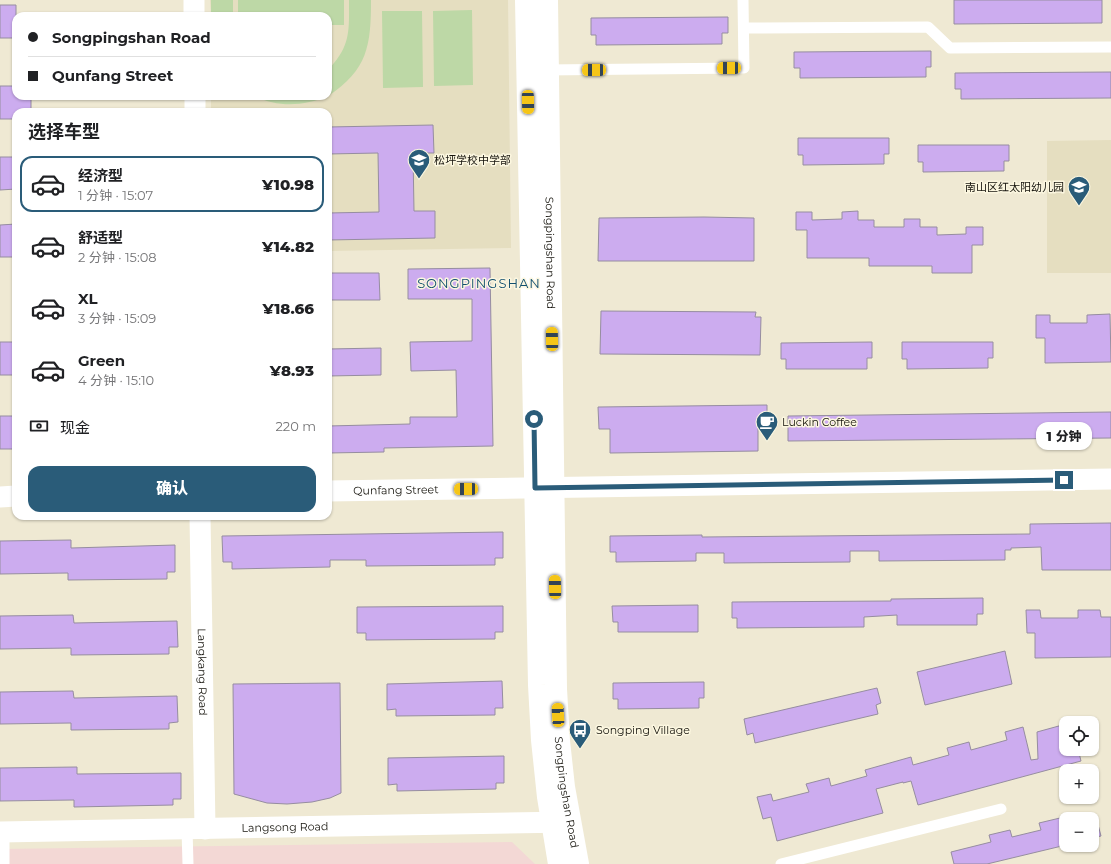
<!DOCTYPE html>
<html lang="zh">
<meta charset="utf-8">
<style>
:root{--surface:#fff;--page:#f6f6f6;--text:#202124;--muted:#757577;--line:#e0e0e0;--accent:#2a5c79}
body{margin:0;font-family:Montserrat,"Noto Sans SC",sans-serif;background:var(--page);color:var(--text);height:100vh;display:flex;flex-direction:column;font-size:15px;white-space:nowrap}
*{box-sizing:border-box;margin:0}
p{font-size:13px;color:var(--muted)}
.icon{flex:none;width:22px;height:22px;fill:none;stroke:currentColor;stroke-width:2;stroke-linecap:round;stroke-linejoin:round}
.map{position:relative;flex:1;overflow:hidden}
.panel{position:absolute;left:12px;top:108px;width:320px;height:412px;display:flex;flex-direction:column;background:var(--surface);border-radius:12px;box-shadow:0 1px 3px #0004}
.panel>*{flex:none}
.guide{position:absolute;left:12px;top:12px;width:320px;height:88px;border-radius:12px;box-shadow:0 1px 3px #0004;display:grid;align-content:center;height:88px;padding:0 16px;background:var(--surface)}
.buttons{position:absolute;left:1059px;top:716px;display:grid;gap:8px}
.buttons a{display:grid;place-items:center;width:40px;height:40px;border-radius:8px;background:var(--surface);box-shadow:0 1px 3px #0004;font-size:20px}
.end{position:absolute;width:18px;height:18px;margin:-9px;border:5px solid #2a5c79;background:#fff;box-shadow:0 0 0 2px #fff}
.from{border-radius:50%}
.bubble{position:absolute;height:28px;border-radius:12px;background:var(--surface);box-shadow:0 1px 3px #0004;font-size:13px;font-weight:800;line-height:28px;text-align:center}
.car{position:absolute;width:12px;height:24px;margin:-12px -6px;border-radius:5px;box-shadow:0 0 3px 1px #0007;background:linear-gradient(#f5c518 24%,#345 0 40%,#f5c518 0 76%,#345 0 86%,#f5c518 0)}
.guide b{display:flex;align-items:center;gap:14px;height:38px;font-size:15px}
.guide b+b{border-top:1px solid var(--line)}
.guide i{width:10px;height:10px;background:var(--text)}
ul{padding:0;list-style:none}
li{display:flex;align-items:center;gap:12px;height:56px;margin:0 8px 6px;padding:0 8px;border:2px solid transparent;border-radius:12px}
li div{flex:1}
li b{display:block;font-size:15px}
li em{font-style:normal;font-weight:800}
li.selected{border-color:var(--accent)}
li>.icon{width:36px;height:36px;stroke-width:1.5}
h2{padding:0 16px;font-size:18px;line-height:48px}
.pay{display:flex;align-items:center;gap:10px;height:44px;padding:0 16px;font-size:15px}
.pay p{margin-inline-start:auto}
.primary-button{display:flex;gap:8px;margin-top:auto;padding:8px 16px}
.primary-button a{flex:1;height:46px;border-radius:12px;background:var(--accent);color:#fff;font-size:16px;font-weight:800;line-height:46px;text-align:center}
.map>svg:first-child{display:block}
.commercial{fill:#f3d8d5}
.built{fill:#e5dec0}
.green{fill:#bdd8a6}
.building{fill:#ccacef;stroke:#968da0}
.lines{fill:none;stroke-linecap:round;stroke-linejoin:round}
.service{stroke:#fff;stroke-width:11}
.minor{stroke:#fff;stroke-width:21}
.tertiary{stroke:#fff;stroke-width:22}
.route{stroke:#2a5c79;stroke-width:5}
.labels{text-anchor:middle;stroke-width:3;stroke-linejoin:round;paint-order:stroke}
.poi-label{font-size:11px;fill:#15130c;stroke:#fcf7e0;text-anchor:start}
.street-label{font-size:11px;fill:#15130c;stroke:#fcf7e0}
.quarter-label{font-size:13px;letter-spacing:1px;fill:#114f6f;stroke:#fcf7e0}
</style>
<div class="map">
<svg width="1111" height="864" viewBox="0 0 1111 864">
<rect width="100%" height="100%" fill="#efe9d3"/>
<path class="commercial" d="M 512,842 L 535,864 L 0,864 L 0,849 Z"/>
<path class="built" d="M 210,0 L 508,0 L 511,248 L 328,251 L 328,112 L 211,112 L 211,96 L 328,96 L 328,16 L 211,16 Z
M 1111,140 L 1111,273 L 1047,273 L 1047,141 Z"/>
<path class="green" d="M 211,0 L 233,0 L 233,16 L 211,16 Z
M 238,0 L 344,0 L 344,25 L 328,25 L 328,16 L 238,16 Z
M 349,0 L 371,0 C 371,45 368,70 328,96 L 328,70 C 351,46 349,31 349,0 Z
M 472,10 L 473,85 L 434,86 L 433,11 Z
M 382,11 L 422,11 L 423,87 L 383,88 Z
M 255,96 L 328,96 C 305,106 278,108 255,96 Z"/>
<path class="building" d="M 954,0 L 1102,0 L 1102,23 L 954,24 Z
M 0,5 L 16,5 L 16,38 L 0,38 Z
M 728,17 L 728,33 L 722,33 L 722,44 L 596,45 L 596,35 L 591,35 L 591,18 Z
M 931,51 L 931,67 L 926,67 L 926,77 L 800,78 L 800,68 L 794,68 L 794,52 Z
M 1111,72 L 1111,98 L 961,99 L 961,89 L 955,89 L 955,73 Z
M 0,86 L 16,86 L 16,96 L 31,96 L 31,112 L 16,112 L 16,119 L 0,119 Z
M 433,125 L 434,153 L 413,153 L 414,211 L 435,211 L 435,238 L 328,240 L 328,213 L 379,212 L 378,153 L 328,154 L 328,127 Z
M 798,138 L 889,138 L 889,154 L 884,154 L 884,164 L 803,165 L 803,155 L 798,155 Z
M 918,145 L 1009,145 L 1009,161 L 1004,161 L 1004,171 L 923,172 L 923,162 L 918,162 Z
M 0,157 L 16,157 L 16,189 L 0,190 Z
M 858,211 L 858,220 L 874,220 L 874,227 L 904,227 L 904,219 L 920,219 L 920,227 L 937,227 L 937,235 L 966,234 L 966,227 L 983,227 L 983,245 L 972,245 L 972,273 L 932,273 L 932,266 L 869,266 L 869,258 L 807,258 L 807,230 L 796,230 L 796,212 L 812,212 L 812,220 L 842,219 L 842,212 Z
M 704,217 L 754,218 L 754,261 L 598,261 L 599,218 Z
M 16,224 L 16,257 L 0,257 L 0,225 Z
M 490,268 L 493,446 L 384,448 L 384,452 L 328,453 L 328,426 L 410,424 L 410,417 L 457,417 L 456,370 L 411,371 L 410,342 L 472,341 L 472,299 L 408,299 L 408,269 Z
M 328,273 L 379,273 L 380,300 L 328,300 Z
M 601,311 L 756,312 L 755,317 L 761,317 L 760,355 L 600,354 Z
M 1110,314 L 1111,362 L 1045,363 L 1045,338 L 1036,338 L 1036,315 L 1050,315 L 1050,323 L 1087,323 L 1087,315 Z
M 0,342 L 16,342 L 16,375 L 0,375 Z
M 872,342 L 872,358 L 867,358 L 867,369 L 786,369 L 786,359 L 781,359 L 781,343 Z
M 902,342 L 993,342 L 993,358 L 988,358 L 988,368 L 907,369 L 907,359 L 902,359 Z
M 381,348 L 381,375 L 328,376 L 328,349 Z
M 767,405 L 767,428 L 758,428 L 758,451 L 610,453 L 610,429 L 599,429 L 598,407 Z
M 1111,412 L 1111,438 L 788,441 L 788,416 Z
M 0,416 L 16,416 L 16,449 L 0,449 Z
M 1111,523 L 1111,570 L 1042,570 L 1041,547 L 1011,548 L 1011,550 L 1005,550 L 1005,560 L 879,561 L 879,551 L 850,551 L 850,562 L 724,563 L 724,553 L 696,553 L 696,561 L 616,562 L 616,552 L 610,552 L 610,536 L 702,535 L 702,537 L 1030,534 L 1030,524 Z
M 503,532 L 503,558 L 495,558 L 495,565 L 366,566 L 366,560 L 330,560 L 330,567 L 232,569 L 232,562 L 223,562 L 222,536 Z
M 71,540 L 71,548 L 175,545 L 175,572 L 167,572 L 167,579 L 68,580 L 68,573 L 0,574 L 0,541 Z
M 983,598 L 983,614 L 977,614 L 977,625 L 897,625 L 897,615 L 864,617 L 864,627 L 737,628 L 737,618 L 732,618 L 732,602 L 891,601 L 891,599 Z
M 698,605 L 698,632 L 618,632 L 618,622 L 613,622 L 612,606 Z
M 503,606 L 503,632 L 495,632 L 495,639 L 366,640 L 366,633 L 357,633 L 357,607 Z
M 1026,610 L 1040,610 L 1041,618 L 1078,618 L 1078,610 L 1100,610 L 1101,617 L 1111,617 L 1111,657 L 1035,658 L 1035,633 L 1027,633 Z
M 73,615 L 74,623 L 177,621 L 178,647 L 169,647 L 169,654 L 71,655 L 71,648 L 0,649 L 0,616 Z
M 1005,651 L 1012,684 L 925,705 L 917,672 Z
M 502,681 L 503,708 L 495,708 L 495,715 L 396,716 L 396,709 L 387,710 L 387,684 Z
M 704,682 L 704,698 L 699,698 L 699,708 L 618,709 L 618,699 L 613,699 L 613,683 Z
M 340,683 L 341,793 L 330,798 L 312,802 L 287,804 L 267,803 L 234,794 L 233,684 Z
M 877,688 L 881,703 L 876,705 L 878,714 L 755,743 L 753,733 L 747,735 L 744,719 Z
M 73,691 L 74,698 L 177,696 L 178,722 L 169,723 L 169,729 L 71,730 L 71,723 L 0,724 L 0,692 Z
M 1066,724 L 1066,749 L 1078,749 L 1081,761 L 918,805 L 911,781 L 903,783 L 903,782 L 876,789 L 883,813 L 777,841 L 771,817 L 763,819 L 757,797 L 771,794 L 773,801 L 809,792 L 806,784 L 829,778 L 831,786 L 867,776 L 865,770 L 911,757 L 913,765 L 949,755 L 947,748 L 969,742 L 971,750 L 1007,740 L 1005,732 L 1023,727 L 1031,760 L 1038,759 L 1037,732 Z
M 504,756 L 504,783 L 496,783 L 496,789 L 397,791 L 397,784 L 388,785 L 388,758 Z
M 77,767 L 77,774 L 181,773 L 181,799 L 173,799 L 173,805 L 74,807 L 74,800 L 0,801 L 0,768 Z
M 1096,817 L 1101,836 L 1092,838 L 1092,819 L 1086,819 Z
M 1060,818 L 1062,825 L 1066,824 L 1066,845 L 987,864 L 954,864 L 951,852 L 991,842 L 989,835 L 1010,830 L 1012,837 L 1041,830 L 1039,823 Z"/>
<g class="lines">
<path class="service" d="M 744,28 L 928,27 L 950,48 L 1111,47
M 544,70 L 744,68 L 743,0
M 187,829 L 188,864
M 4,832 L 4,864
M 781,864 L 1001,809"/>
<g class="minor">
<path d="M 194,0 L 194,16"/>
<path d="M 195,96 L 195,112"/>
<path id="s1" d="M 328,491 L 1111,479"/>
<path d="M 0,497 L 16,496"/>
<path id="s2" d="M 200,516 L 205,829"/>
<path id="s3" d="M 0,832 L 569,822"/>
</g>
<g class="tertiary">
<path d="M 526,0 L 539,685 L 542,740 L 548,797 L 559,864"/>
<path id="s4" d="M 547,0 L 556,689 L 559,741 L 564,787 L 578,864"/>
</g>
</g>
<g class="lines">
<path class="route" d="M 534,419 L 535,488 L 1064,480"/>
</g>
<defs>
<g id="school-pin" transform="scale(1.15)"><path d="M0 17L-7.5 6A9.5 9.5 0 1 1 7.5 6Z" fill="#2a5c79" stroke="#fcf7e0"/><path d="M0-5L7-2L0 1L-7-2ZM-4 1L0 2.5L4 1V4Q0 6-4 4Z" fill="#fff"/></g>
<g id="cafe-pin" transform="scale(1.15)"><path d="M0 17L-7.5 6A9.5 9.5 0 1 1 7.5 6Z" fill="#2a5c79" stroke="#fcf7e0"/><path d="M-5.5-4.5H6V0H3Q3 3.5 0 3.5H-2.5Q-5.5 3.5-5.5 0ZM3-3.2v2h1.7v-2ZM-6 4.5H4V6H-6Z" fill="#fff"/></g>
<g id="bus-pin" transform="scale(1.15)"><path d="M0 17L-7.5 6A9.5 9.5 0 1 1 7.5 6Z" fill="#2a5c79" stroke="#fcf7e0"/><path d="M-5-6H5V4H4V6H2V4H-2V6H-4V4H-5ZM-3.5-4V0h7V-4ZM-3.5 1.2v1.5H-2V1.2ZM2 1.2v1.5H3.5V1.2Z" fill="#fff"/></g>
</defs>
<g fill-rule="evenodd">
<use href="#school-pin" x="419" y="160"/>
<use href="#school-pin" x="1079" y="187"/>
<use href="#cafe-pin" x="767" y="422"/>
<use href="#bus-pin" x="580" y="730"/>
</g>
<g class="labels">
<g class="poi-label">
<text x="434" y="164">松坪学校中学部</text>
<text x="1064" y="191" text-anchor="end">南山区红太阳幼儿园</text>
<text x="782" y="426">Luckin Coffee</text>
<text x="596" y="734">Songping Village</text>
</g>
<g class="street-label">
<text dy="4" stroke="none"><textPath href="#s4" startOffset="253">Songpingshan Road</textPath></text>
<text dy="4" stroke="none"><textPath href="#s1" startOffset="68">Qunfang Street</textPath></text>
<text dy="4" stroke="none"><textPath href="#s2" startOffset="156">Langkang Road</textPath></text>
<text dy="4" stroke="none"><textPath href="#s4" startOffset="793">Songpingshan Road</textPath></text>
<text dy="4" stroke="none"><textPath href="#s3" startOffset="285">Langsong Road</textPath></text>
</g>
<g class="quarter-label">
<text x="479" y="288">SONGPINGSHAN</text>
</g>
</g>
</svg>
<div class="buttons">
<a><svg class="icon" aria-label="locate" viewBox="0 0 24 24"><circle cx="12" cy="12" r="6"/><path d="M12 2v4M12 18v4M2 12h4M18 12h4"/></svg></a>
<a>+</a>
<a>−</a>
</div>
<i class="end from" style="left:534px;top:419px"></i>
<i class="end" style="left:1064px;top:480px"></i>
<div class="bubble" style="left:1036px;top:422px;width:56px">1 分钟</div>
<i class="car" style="left:729px;top:68px;rotate:269deg"></i>
<i class="car" style="left:594px;top:70px;rotate:269deg"></i>
<i class="car" style="left:528px;top:102px;rotate:179deg"></i>
<i class="car" style="left:552px;top:339px;rotate:359deg"></i>
<i class="car" style="left:466px;top:489px;rotate:269deg"></i>
<i class="car" style="left:555px;top:587px;rotate:359deg"></i>
<i class="car" style="left:558px;top:715px;rotate:357deg"></i>
<div class="guide">
<b><i class="from"></i>Songpingshan Road</b>
<b><i></i>Qunfang Street</b>
</div>
<section class="panel">
<h2>选择车型</h2>
<ul>
<li class="selected"><svg class="icon" aria-label="car" viewBox="0 0 24 24"><path d="M5 17H2v-5l4-1 3-4h7l3 4 3 1v5h-3M9 17h6M6 11h13"/><circle cx="7" cy="17" r="2"/><circle cx="17" cy="17" r="2"/></svg><div><b>经济型</b><p>1 分钟 · 15:07</p></div><em>¥10.98</em></li>
<li><svg class="icon" aria-label="car" viewBox="0 0 24 24"><path d="M5 17H2v-5l4-1 3-4h7l3 4 3 1v5h-3M9 17h6M6 11h13"/><circle cx="7" cy="17" r="2"/><circle cx="17" cy="17" r="2"/></svg><div><b>舒适型</b><p>2 分钟 · 15:08</p></div><em>¥14.82</em></li>
<li><svg class="icon" aria-label="car" viewBox="0 0 24 24"><path d="M5 17H2v-5l4-1 3-4h7l3 4 3 1v5h-3M9 17h6M6 11h13"/><circle cx="7" cy="17" r="2"/><circle cx="17" cy="17" r="2"/></svg><div><b>XL</b><p>3 分钟 · 15:09</p></div><em>¥18.66</em></li>
<li><svg class="icon" aria-label="car" viewBox="0 0 24 24"><path d="M5 17H2v-5l4-1 3-4h7l3 4 3 1v5h-3M9 17h6M6 11h13"/><circle cx="7" cy="17" r="2"/><circle cx="17" cy="17" r="2"/></svg><div><b>Green</b><p>4 分钟 · 15:10</p></div><em>¥8.93</em></li>
</ul>
<div class="pay"><svg class="icon" aria-label="cash" viewBox="0 0 24 24"><path d="M3 7h18v10H3z"/><circle cx="12" cy="12" r="2"/></svg>现金<p>220 m</p></div>
<div class="primary-button"><a>确认</a></div>
</section>
</div>
